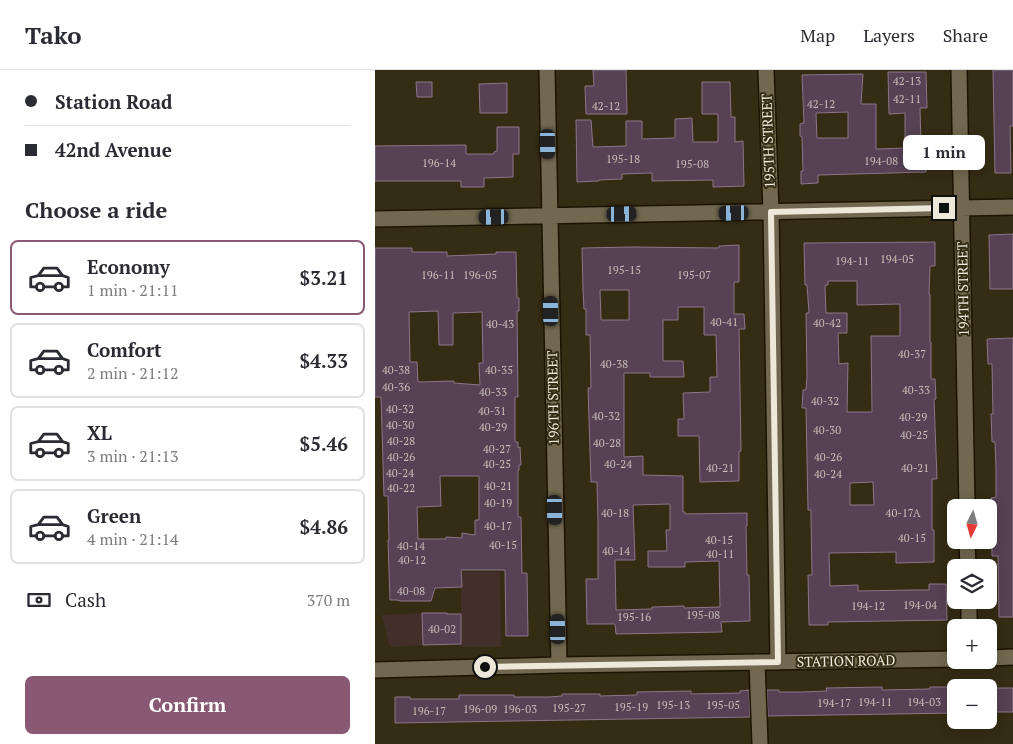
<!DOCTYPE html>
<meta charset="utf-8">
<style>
:root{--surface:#fff;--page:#f7f7f7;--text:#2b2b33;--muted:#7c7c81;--line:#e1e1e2;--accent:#895873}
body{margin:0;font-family:"PT Serif",serif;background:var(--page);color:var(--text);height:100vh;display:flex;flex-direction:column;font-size:19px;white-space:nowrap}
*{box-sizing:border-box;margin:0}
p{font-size:16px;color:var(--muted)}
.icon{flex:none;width:28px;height:28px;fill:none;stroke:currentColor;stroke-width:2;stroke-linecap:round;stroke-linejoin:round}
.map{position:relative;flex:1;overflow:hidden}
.sheet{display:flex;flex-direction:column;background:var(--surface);width:375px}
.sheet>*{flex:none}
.banner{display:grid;align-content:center;height:110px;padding:0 25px;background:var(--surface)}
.needle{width:32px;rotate:185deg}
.tools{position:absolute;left:572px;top:429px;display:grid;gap:10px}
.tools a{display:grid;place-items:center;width:50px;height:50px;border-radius:8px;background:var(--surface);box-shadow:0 2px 12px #0003;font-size:25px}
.end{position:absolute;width:22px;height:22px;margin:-11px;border:6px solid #eee8da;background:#111;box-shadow:0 0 0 2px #111}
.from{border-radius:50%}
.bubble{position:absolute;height:35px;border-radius:8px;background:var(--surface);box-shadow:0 2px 12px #0003;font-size:16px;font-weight:800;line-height:35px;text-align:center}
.car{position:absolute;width:15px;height:30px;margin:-15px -8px;border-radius:6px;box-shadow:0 0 4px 1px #0007;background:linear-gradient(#222 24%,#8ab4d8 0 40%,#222 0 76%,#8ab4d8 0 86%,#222 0)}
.banner b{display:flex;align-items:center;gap:18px;height:48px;font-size:19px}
.banner b+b{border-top:1px solid var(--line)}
.banner i{width:12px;height:12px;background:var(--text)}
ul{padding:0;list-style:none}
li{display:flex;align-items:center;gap:15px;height:75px;margin:0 10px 8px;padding:0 15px;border:2px solid var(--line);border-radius:8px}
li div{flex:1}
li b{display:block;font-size:19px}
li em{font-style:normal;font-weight:800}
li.selected{border-color:var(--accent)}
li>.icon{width:45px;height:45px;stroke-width:1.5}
h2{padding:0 25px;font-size:22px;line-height:60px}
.pay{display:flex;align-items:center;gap:12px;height:55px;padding:0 25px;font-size:19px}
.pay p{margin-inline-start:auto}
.primary-button{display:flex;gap:10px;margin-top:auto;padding:10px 25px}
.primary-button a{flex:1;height:58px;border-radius:8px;background:var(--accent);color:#fff;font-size:20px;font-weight:800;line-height:58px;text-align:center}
header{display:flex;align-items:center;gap:30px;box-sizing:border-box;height:70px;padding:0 25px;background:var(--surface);border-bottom:1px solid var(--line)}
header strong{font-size:24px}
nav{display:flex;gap:28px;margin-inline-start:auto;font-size:18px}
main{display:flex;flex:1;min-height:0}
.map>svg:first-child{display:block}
.industrial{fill:#422f29}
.building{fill:#564254;stroke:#8c7589;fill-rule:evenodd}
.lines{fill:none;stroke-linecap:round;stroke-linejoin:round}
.minor-casing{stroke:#1c1400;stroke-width:18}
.minor{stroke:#72684f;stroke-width:15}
.route{stroke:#eee8da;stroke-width:6}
.labels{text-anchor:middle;stroke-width:4;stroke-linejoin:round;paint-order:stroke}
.number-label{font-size:11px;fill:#c8beb8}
.street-label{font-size:14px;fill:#eee8da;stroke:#352c14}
</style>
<header>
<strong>Tako</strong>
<nav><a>Map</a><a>Layers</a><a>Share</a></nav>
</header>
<main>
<section class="sheet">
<div class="banner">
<b><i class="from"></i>Station Road</b>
<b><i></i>42nd Avenue</b>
</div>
<h2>Choose a ride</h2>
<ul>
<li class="selected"><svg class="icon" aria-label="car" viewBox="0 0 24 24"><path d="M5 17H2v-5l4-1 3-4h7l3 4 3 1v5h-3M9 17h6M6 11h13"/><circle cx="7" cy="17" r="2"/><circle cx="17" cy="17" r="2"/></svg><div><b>Economy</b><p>1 min · 21:11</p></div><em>$3.21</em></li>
<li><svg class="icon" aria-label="car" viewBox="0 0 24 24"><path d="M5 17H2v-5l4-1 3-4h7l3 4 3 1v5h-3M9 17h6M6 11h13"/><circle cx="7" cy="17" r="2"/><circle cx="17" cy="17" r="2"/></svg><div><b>Comfort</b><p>2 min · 21:12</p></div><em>$4.33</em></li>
<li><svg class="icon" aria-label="car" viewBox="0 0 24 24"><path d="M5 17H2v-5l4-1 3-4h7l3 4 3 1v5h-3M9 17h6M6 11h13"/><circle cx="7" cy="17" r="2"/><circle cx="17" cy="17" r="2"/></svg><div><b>XL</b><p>3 min · 21:13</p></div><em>$5.46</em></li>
<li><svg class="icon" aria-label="car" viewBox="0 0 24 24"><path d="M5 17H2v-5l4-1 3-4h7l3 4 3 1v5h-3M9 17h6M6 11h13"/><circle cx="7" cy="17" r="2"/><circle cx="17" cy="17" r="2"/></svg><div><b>Green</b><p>4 min · 21:14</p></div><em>$4.86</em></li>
</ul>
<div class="pay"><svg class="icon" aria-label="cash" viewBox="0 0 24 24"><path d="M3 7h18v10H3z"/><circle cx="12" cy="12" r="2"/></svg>Cash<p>370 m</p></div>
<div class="primary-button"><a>Confirm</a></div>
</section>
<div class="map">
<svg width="638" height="674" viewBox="0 0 638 674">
<rect width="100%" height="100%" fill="#352c14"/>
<path class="industrial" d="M 86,502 L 125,502 L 126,577 L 86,577 Z
M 47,543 L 48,575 L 17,577 L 14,575 L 7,545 Z"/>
<path class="building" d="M 218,0 L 251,0 L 252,44 L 211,44 L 210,16 L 219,16 Z
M 618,0 L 638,0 L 638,56 L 635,56 L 636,103 L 620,103 Z
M 513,2 L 551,2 L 552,38 L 545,38 L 546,77 L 550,77 L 551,102 L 443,105 L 443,113 L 426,114 L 426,101 L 428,101 L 427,67 L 425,66 L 425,54 L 429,53 L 427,5 L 488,4 L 486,34 L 501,34 L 501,79 L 530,78 L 530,43 L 514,44 ZM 473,42 L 473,68 L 442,68 L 441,43 Z
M 41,12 L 57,12 L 57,27 L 42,27 Z
M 327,12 L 355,12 L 356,47 L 360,47 L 360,72 L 368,71 L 369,116 L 338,117 L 338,110 L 277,111 L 277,103 L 247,104 L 247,109 L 224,110 L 224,111 L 202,112 L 201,50 L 216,50 L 218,77 L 251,76 L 251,51 L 267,51 L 267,69 L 300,68 L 300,49 L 317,48 L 318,72 L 343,72 L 343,44 L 327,44 Z
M 132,13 L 132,43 L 105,43 L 104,14 Z
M 122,57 L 144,57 L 144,84 L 138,84 L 138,107 L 109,108 L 109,117 L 86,117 L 86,111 L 0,111 L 0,76 L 91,75 L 91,84 L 119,84 L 119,82 L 122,81 Z
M 638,164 L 638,219 L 615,219 L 614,165 Z
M 560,172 L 560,196 L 555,196 L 554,224 L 555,224 L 555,272 L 556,272 L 556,309 L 560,309 L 561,329 L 559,329 L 562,409 L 557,409 L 557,460 L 559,460 L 559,492 L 521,493 L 521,482 L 454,483 L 455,516 L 483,515 L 483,521 L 537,520 L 554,520 L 554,514 L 571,514 L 572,550 L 453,552 L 453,555 L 434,555 L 433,505 L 437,505 L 436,446 L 436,440 L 433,440 L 431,338 L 427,338 L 428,320 L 431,320 L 432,306 L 431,243 L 434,243 L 432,215 L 430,215 L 429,173 ZM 453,211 L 482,211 L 482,235 L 525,234 L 525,266 L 496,266 L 497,342 L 472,342 L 473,293 L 464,294 L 463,263 L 472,263 L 472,243 L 451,243 L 450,215 L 453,215 ZM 498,412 L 499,435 L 475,435 L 475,413 Z
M 364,175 L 364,212 L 359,212 L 359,244 L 369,244 L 370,259 L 364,259 L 366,381 L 364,381 L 364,411 L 325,412 L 324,366 L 303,366 L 303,349 L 309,349 L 308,323 L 335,322 L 335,307 L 342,307 L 341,265 L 329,265 L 329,237 L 303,237 L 303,250 L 288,250 L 288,291 L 308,291 L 309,307 L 275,307 L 275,303 L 249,303 L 249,387 L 268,386 L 268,405 L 308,406 L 308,442 L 310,442 L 310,444 L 372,443 L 372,456 L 371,456 L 372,505 L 374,505 L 375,551 L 346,552 L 347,562 L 241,564 L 240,554 L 212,554 L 211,509 L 223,509 L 223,454 L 222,412 L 216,412 L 213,318 L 216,318 L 215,265 L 211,265 L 211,239 L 209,239 L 208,220 L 207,178 L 258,177 L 344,178 L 344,176 ZM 225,220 L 254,220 L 254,250 L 226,250 ZM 295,434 L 295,460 L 291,460 L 292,481 L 273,481 L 273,497 L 310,497 L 310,492 L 344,491 L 345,537 L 309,538 L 309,536 L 277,537 L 277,539 L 241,540 L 240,490 L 260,490 L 258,435 Z
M 0,178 L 37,178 L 37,182 L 72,182 L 72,186 L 121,184 L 121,182 L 141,182 L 142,228 L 144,228 L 144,241 L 142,241 L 143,327 L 140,327 L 140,372 L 143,372 L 143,378 L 145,377 L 146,395 L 144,395 L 144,400 L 143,400 L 143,447 L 146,447 L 147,503 L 152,503 L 153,566 L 131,566 L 130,500 L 86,500 L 87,517 L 60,518 L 56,531 L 25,531 L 22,530 L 15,530 L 13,470 L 14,470 L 13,426 L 9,426 L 6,327 L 0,327 ZM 63,241 L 64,275 L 78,275 L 78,243 L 107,242 L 108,293 L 104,293 L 105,315 L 79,313 L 79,311 L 43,312 L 42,292 L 35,292 L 34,242 ZM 65,406 L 104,406 L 104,450 L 100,450 L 100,465 L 87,463 L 87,468 L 71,467 L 71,469 L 43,469 L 42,437 L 66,436 Z
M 638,268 L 638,547 L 624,547 L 623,486 L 617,486 L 616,428 L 621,427 L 621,398 L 620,372 L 617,372 L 616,344 L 618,344 L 617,294 L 613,294 L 612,269 Z
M 47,543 L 72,543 L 72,544 L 86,544 L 86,574 L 48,575 Z
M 507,617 L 507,620 L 555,619 L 555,617 L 581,617 L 581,643 L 393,646 L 392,620 L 404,620 L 404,622 L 427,622 L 452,621 L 451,618 Z
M 614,618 L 638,618 L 638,642 L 614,642 Z
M 374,620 L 375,647 L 20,653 L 20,627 L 35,627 L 35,629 L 84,629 L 84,625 L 139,625 L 139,627 L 174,627 L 187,626 L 187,624 L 225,624 L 225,626 L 262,625 L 262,622 L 316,621 L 316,624 L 365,623 L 365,621 Z"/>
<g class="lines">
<g class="minor-casing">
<path id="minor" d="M 172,0 L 184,595
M 391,0 L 396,142 L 403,592
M 584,0 L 592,438
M 0,149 L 638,137
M 592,470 L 593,498
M 594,530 L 594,558
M 614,588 L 638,587
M 382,592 L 385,674
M 0,600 L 184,595 L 581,589"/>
</g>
<use href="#minor" class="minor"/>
</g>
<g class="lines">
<path class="route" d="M 110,597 L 403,592 L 396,142 L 569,138"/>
</g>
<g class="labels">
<g class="number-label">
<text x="532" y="15">42-13</text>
<text x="532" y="33">42-11</text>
<text x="446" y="38">42-12</text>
<text x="231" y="40">42-12</text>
<text x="248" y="93">195-18</text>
<text x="506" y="95">194-08</text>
<text x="64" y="97">196-14</text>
<text x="317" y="98">195-08</text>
<text x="522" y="193">194-05</text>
<text x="477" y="195">194-11</text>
<text x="249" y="204">195-15</text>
<text x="63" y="209">196-11</text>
<text x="105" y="209">196-05</text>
<text x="319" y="209">195-07</text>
<text x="349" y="256">40-41</text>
<text x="452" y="257">40-42</text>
<text x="125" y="258">40-43</text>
<text x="537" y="288">40-37</text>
<text x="239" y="298">40-38</text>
<text x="21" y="304">40-38</text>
<text x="124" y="304">40-35</text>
<text x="21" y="321">40-36</text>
<text x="541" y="324">40-33</text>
<text x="118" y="326">40-33</text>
<text x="450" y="335">40-32</text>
<text x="25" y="343">40-32</text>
<text x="117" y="345">40-31</text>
<text x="231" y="350">40-32</text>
<text x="538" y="351">40-29</text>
<text x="25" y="359">40-30</text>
<text x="118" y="361">40-29</text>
<text x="452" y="364">40-30</text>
<text x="539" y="369">40-25</text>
<text x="26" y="375">40-28</text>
<text x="232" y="377">40-28</text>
<text x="122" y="383">40-27</text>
<text x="26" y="391">40-26</text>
<text x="453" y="391">40-26</text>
<text x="122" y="398">40-25</text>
<text x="243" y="398">40-24</text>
<text x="345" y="402">40-21</text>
<text x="540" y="402">40-21</text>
<text x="25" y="407">40-24</text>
<text x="453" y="408">40-24</text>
<text x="123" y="420">40-21</text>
<text x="26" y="422">40-22</text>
<text x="123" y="437">40-19</text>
<text x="240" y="447">40-18</text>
<text x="528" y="447">40-17A</text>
<text x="123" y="460">40-17</text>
<text x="537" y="472">40-15</text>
<text x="344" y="474">40-15</text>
<text x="128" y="479">40-15</text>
<text x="36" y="480">40-14</text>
<text x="241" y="485">40-14</text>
<text x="345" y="488">40-11</text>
<text x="37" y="494">40-12</text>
<text x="36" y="525">40-08</text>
<text x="545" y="539">194-04</text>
<text x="493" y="540">194-12</text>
<text x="328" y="549">195-08</text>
<text x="259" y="551">195-16</text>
<text x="67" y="563">40-02</text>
<text x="500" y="636">194-11</text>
<text x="549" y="636">194-03</text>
<text x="459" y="637">194-17</text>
<text x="298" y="639">195-13</text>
<text x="348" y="639">195-05</text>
<text x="256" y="641">195-19</text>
<text x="194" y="642">195-27</text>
<text x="105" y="643">196-09</text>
<text x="145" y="643">196-03</text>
<text x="54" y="645">196-17</text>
</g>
<g class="street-label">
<text transform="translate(393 71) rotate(-92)" y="5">195TH STREET</text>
<text transform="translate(588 219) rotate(-91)" y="5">194TH STREET</text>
<text transform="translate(178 328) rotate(-91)" y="5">196TH STREET</text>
<text transform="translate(471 591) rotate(-1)" y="5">STATION ROAD</text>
</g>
</g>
</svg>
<div class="tools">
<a><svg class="needle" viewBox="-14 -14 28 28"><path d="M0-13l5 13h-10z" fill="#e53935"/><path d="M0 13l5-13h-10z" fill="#7c7c81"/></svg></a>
<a><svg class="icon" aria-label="layers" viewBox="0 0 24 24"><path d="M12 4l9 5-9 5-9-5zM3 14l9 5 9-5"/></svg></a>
<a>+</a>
<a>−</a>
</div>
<i class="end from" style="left:110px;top:597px"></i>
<i class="end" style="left:569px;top:138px"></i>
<div class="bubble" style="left:528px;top:65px;width:82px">1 min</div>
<i class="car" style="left:173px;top:74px;rotate:179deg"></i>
<i class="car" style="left:359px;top:143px;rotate:269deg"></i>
<i class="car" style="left:247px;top:144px;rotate:89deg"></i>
<i class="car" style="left:119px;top:147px;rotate:269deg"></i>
<i class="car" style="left:176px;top:241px;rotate:359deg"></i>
<i class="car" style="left:180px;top:440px;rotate:179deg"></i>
<i class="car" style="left:183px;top:559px;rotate:359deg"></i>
</div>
</main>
